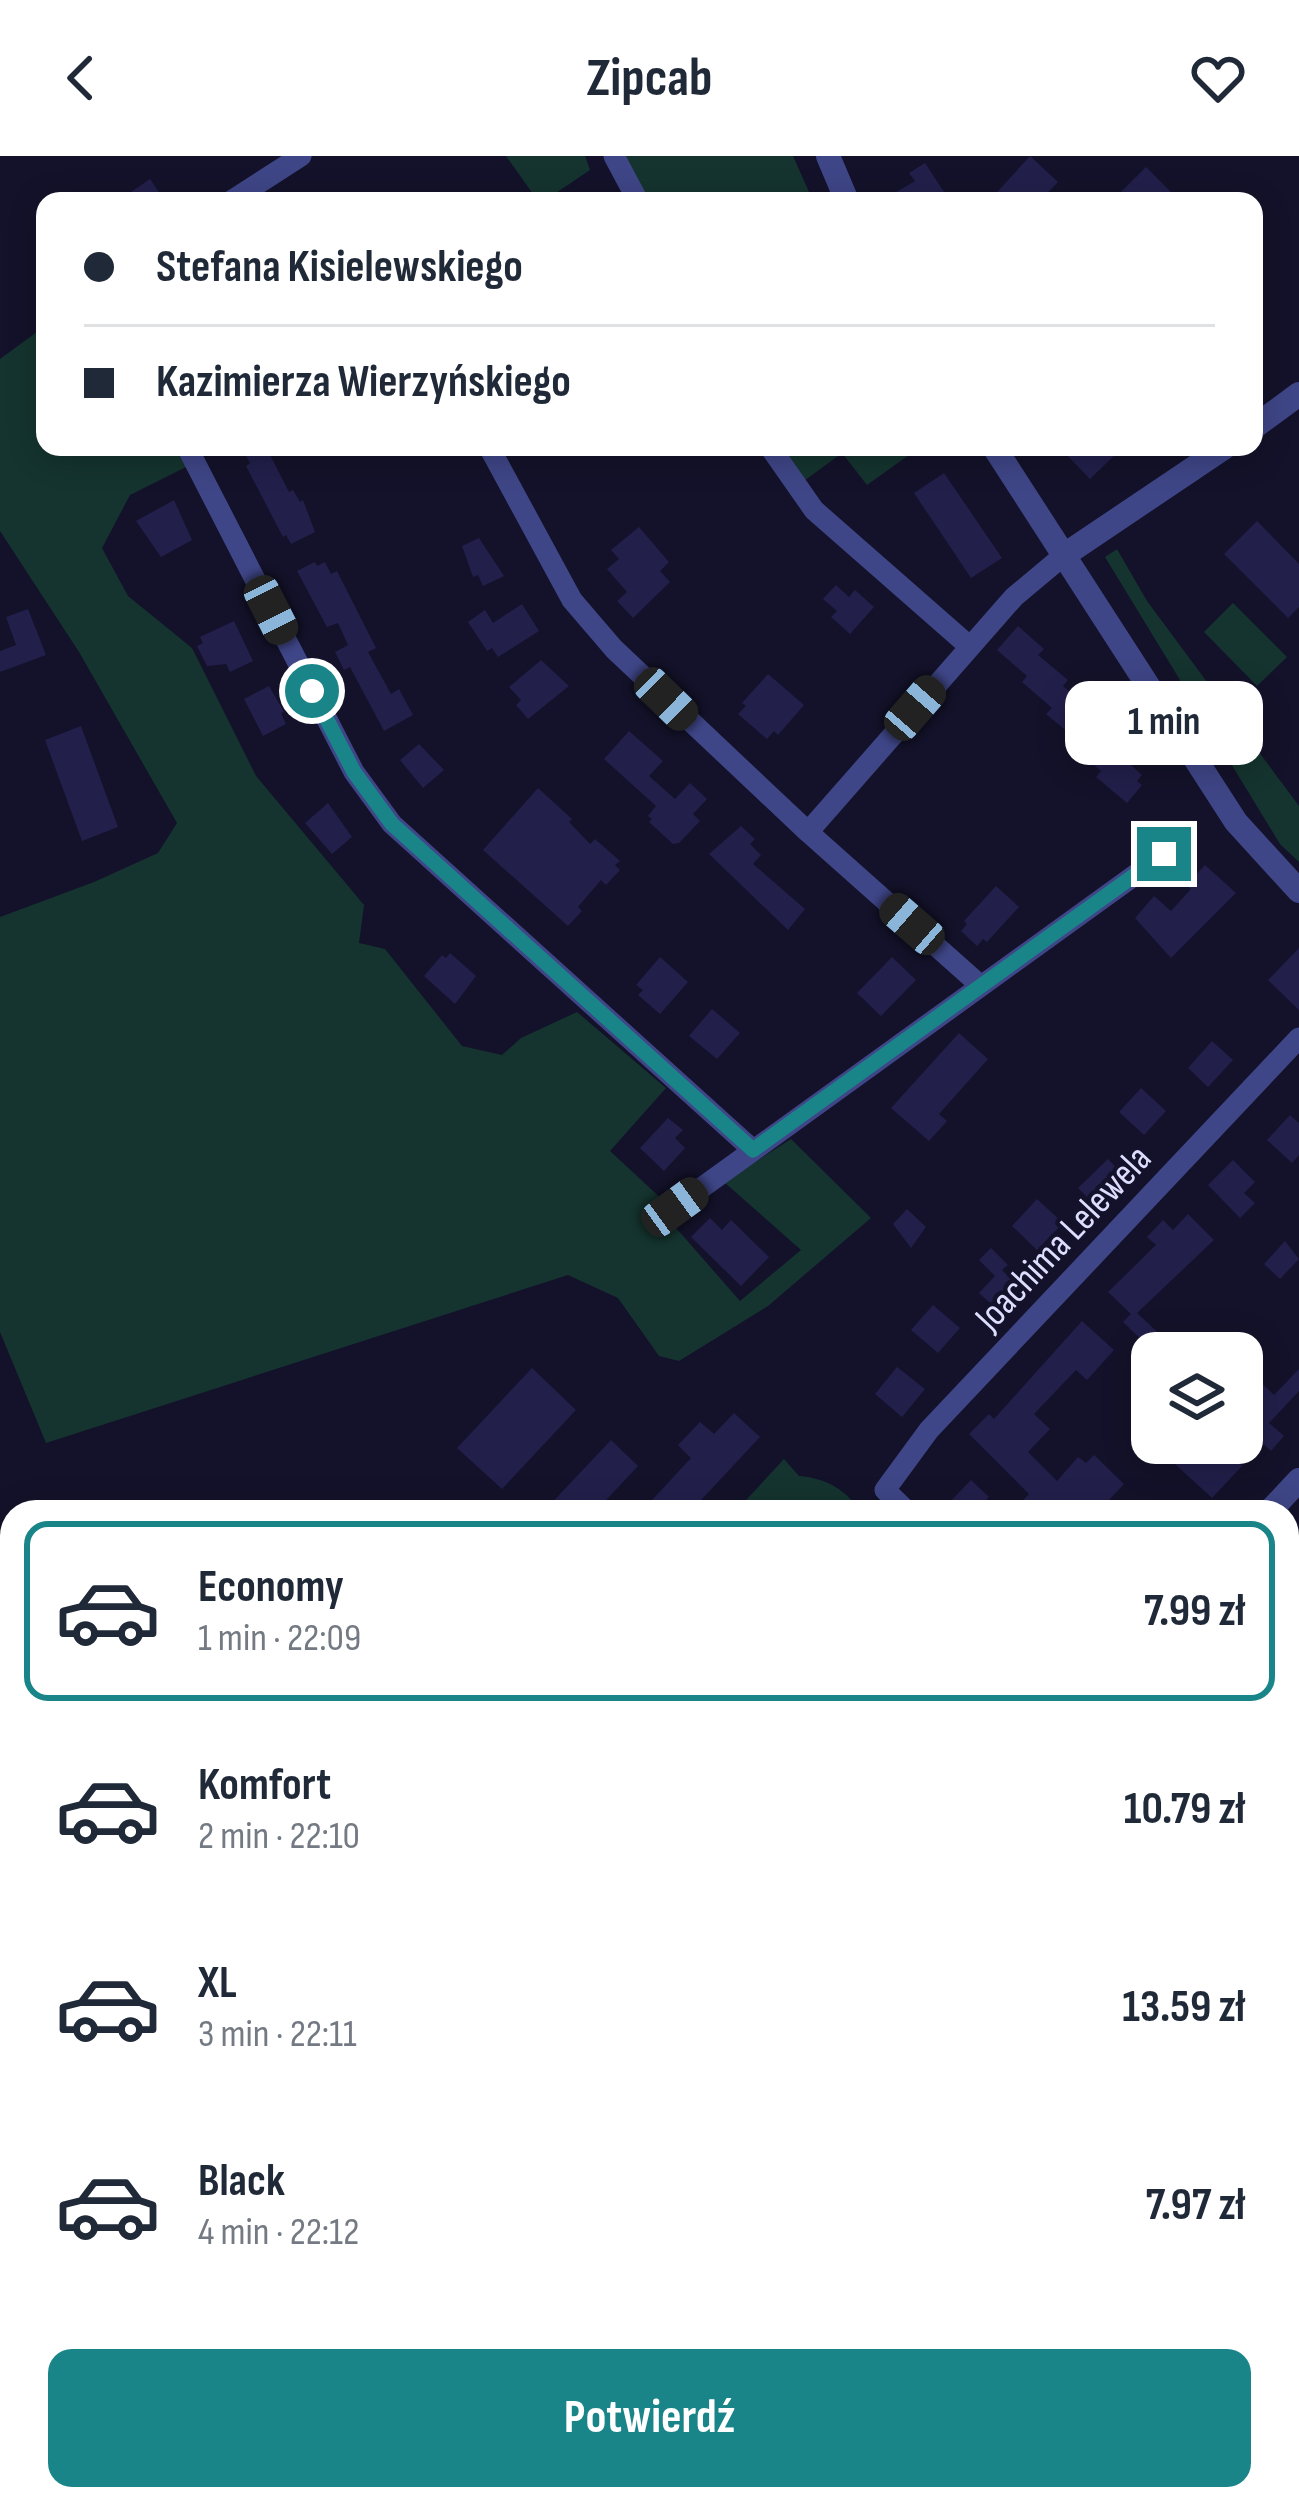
<!DOCTYPE html>
<html lang="pl">
<meta charset="utf-8">
<style>
:root{--surface:#fff;--page:#f6f6f7;--text:#1f2937;--muted:#747a83;--line:#e0e1e3;--accent:#198589}
body{margin:0;font-family:"Sofia Sans Condensed",sans-serif;background:var(--page);color:var(--text);height:100vh;display:flex;flex-direction:column;font-size:45px;white-space:nowrap}
*{box-sizing:border-box;margin:0}
p{font-size:39px;color:var(--muted)}
.icon{flex:none;width:66px;height:66px;fill:none;stroke:currentColor;stroke-width:2;stroke-linecap:round;stroke-linejoin:round}
.map{position:relative;flex:1;overflow:hidden}
.panel{position:absolute;left:0px;top:1344px;width:1299px;height:1011px;display:flex;flex-direction:column;background:var(--surface);border-radius:36px 36px 0 0;box-shadow:0 6px 30px #0003}
.panel>*{flex:none}
.top-card{position:absolute;left:36px;top:36px;width:1227px;height:264px;border-radius:24px;box-shadow:0 6px 30px #0003;display:grid;align-content:center;height:264px;padding:0 48px;background:var(--surface)}
.controls{position:absolute;left:1131px;top:1176px;display:grid;gap:24px}
.controls a{display:grid;place-items:center;width:132px;height:132px;border-radius:24px;background:var(--surface);box-shadow:0 6px 30px #0003;font-size:60px}
.end{position:absolute;width:54px;height:54px;margin:-27px;border:15px solid #198589;background:#fff;box-shadow:0 0 0 6px #fff}
.from{border-radius:50%}
.bubble{position:absolute;height:84px;border-radius:24px;background:var(--surface);box-shadow:0 6px 30px #0003;font-size:39px;font-weight:700;line-height:84px;text-align:center}
.car{position:absolute;width:36px;height:72px;margin:-36px -18px;border-radius:15px;box-shadow:0 0 9px 3px #0007;background:linear-gradient(#222 24%,#8ab4d8 0 40%,#222 0 76%,#8ab4d8 0 86%,#222 0)}
.top-card b{display:flex;align-items:center;gap:42px;height:114px;font-size:45px}
.top-card b+b{border-top:3px solid var(--line)}
.top-card i{width:30px;height:30px;background:var(--text)}
ul{padding:21px 0 0;list-style:none}
li{display:flex;align-items:center;gap:36px;height:180px;margin:0 24px 18px;padding:0 24px;border:6px solid transparent;border-radius:24px}
li div{flex:1}
li b{display:block;font-size:45px}
li em{font-style:normal;font-weight:700}
li.current{border-color:var(--accent)}
li>.icon{width:108px;height:108px;stroke-width:1.5}
.button{display:flex;gap:24px;margin-top:auto;padding:24px 48px}
.button a{flex:1;height:138px;border-radius:24px;background:var(--accent);color:#fff;font-size:48px;font-weight:700;line-height:138px;text-align:center}
header{display:flex;justify-content:space-between;align-items:center;height:156px;padding:0 48px;background:var(--surface);font-size:54px;font-weight:700}
.map>svg:first-child{display:block}
.green{fill:#15342f}
.building{fill:#221f4b}
.lines{fill:none;stroke-linecap:round;stroke-linejoin:round}
.minor{stroke:#3f4687;stroke-width:21}
.tertiary{stroke:#3f4687;stroke-width:24}
.secondary{stroke:#7886fa;stroke-width:24}
.route{stroke:#198589;stroke-width:15}
.labels{text-anchor:middle;stroke-width:9;stroke-linejoin:round;paint-order:stroke}
.street-label{font-size:39px;fill:#ddddfe;stroke:#13122a}
</style>
<header><svg class="icon" aria-label="back" viewBox="0 0 24 24"><path d="M15 5l-7 7 7 7"/></svg>Zipcab<svg class="icon" aria-label="heart" viewBox="0 0 24 24"><path d="M12 20l-8-8c-3-5 5-10 8-4 3-6 11-1 8 4z"/></svg></header>
<div class="map">
<svg width="1299" height="2353" viewBox="0 0 1299 2353">
<rect width="100%" height="100%" fill="#13122a"/>
<path class="green" d="M 506,0 L 585,0 L 590,14 L 544,45 L 538,45 Z
M 624,0 L 793,0 L 813,45 L 648,45 Z
M 45,170 L 45,291 L 176,291 L 186,311 L 130,339 L 102,392 L 128,440 L 192,492 L 256,620 L 364,749 L 359,787 L 385,793 L 462,890 L 502,899 L 521,882 L 577,856 L 666,932 L 610,995 L 665,1046 L 670,1065 L 740,1145 L 801,1094 L 724,1026 L 791,983 L 871,1062 L 768,1150 L 679,1205 L 659,1200 L 618,1142 L 568,1119 L 46,1287 L 0,1176 L 0,761 L 94,726 L 158,697 L 177,667 L 79,496 L 0,375 L 0,203 Z
M 783,291 L 920,291 L 867,329 L 842,297 L 804,325 Z
M 1117,393 L 1147,445 L 1299,650 L 1299,706 L 1280,688 L 1105,401 Z
M 1233,447 L 1287,501 L 1257,530 L 1204,476 Z
M 784,1303 L 799,1320 C 827,1322 845,1334 862,1356 L 735,1356 Z
M 1299,2258 L 1299,2353 L 1209,2353 L 1219,2343 L 1287,2343 L 1287,2271 Z
M 382,2343 L 606,2343 L 596,2353 L 385,2353 Z"/>
<path class="building" d="M 1030,0 L 1058,26 L 1040,45 L 989,45 Z
M 925,7 L 950,45 L 881,45 L 915,25 L 909,17 Z
M 1146,11 L 1180,45 L 1112,45 Z
M 150,23 L 165,45 L 118,45 Z
M 241,291 L 266,291 L 289,336 L 293,334 L 300,346 L 303,344 L 315,376 L 291,388 L 286,379 L 283,381 L 246,310 L 250,307 Z
M 1059,291 L 1123,291 L 1090,323 Z
M 944,317 L 1002,402 L 971,422 L 914,337 Z
M 174,344 L 192,384 L 161,401 L 136,365 Z
M 1257,365 L 1299,408 L 1299,451 L 1288,462 L 1224,398 Z
M 639,371 L 669,406 L 660,415 L 670,426 L 633,462 L 617,445 L 627,436 L 607,413 L 619,403 L 611,394 Z
M 479,382 L 504,420 L 483,430 L 478,419 L 473,421 L 462,390 Z
M 315,406 L 317,410 L 325,406 L 331,418 L 337,415 L 376,492 L 368,496 L 391,538 L 399,533 L 413,559 L 384,575 L 350,511 L 344,514 L 335,496 L 348,489 L 338,467 L 327,471 L 297,415 Z
M 836,429 L 849,441 L 855,434 L 874,451 L 850,478 L 831,461 L 837,455 L 823,443 Z
M 522,448 L 539,475 L 498,501 L 492,492 L 487,495 L 468,466 L 485,454 L 493,467 Z
M 28,453 L 46,499 L 0,516 L 0,495 L 16,489 L 6,461 Z
M 234,465 L 253,505 L 230,516 L 226,508 L 207,510 L 197,490 L 203,487 L 200,481 Z
M 1018,470 L 1044,493 L 1038,499 L 1068,524 L 1063,530 L 1093,556 L 1088,561 L 1117,587 L 1113,593 L 1142,619 L 1137,625 L 1142,629 L 1127,647 L 1096,621 L 1101,615 L 1071,589 L 1076,583 L 1046,558 L 1052,552 L 1022,526 L 1027,520 L 997,494 Z
M 541,504 L 569,530 L 528,563 L 516,549 L 521,544 L 509,531 Z
M 768,518 L 804,549 L 778,579 L 774,575 L 767,583 L 738,558 L 746,550 L 742,547 Z
M 269,530 L 284,556 L 281,557 L 286,568 L 263,580 L 244,543 Z
M 81,570 L 118,671 L 82,685 L 45,584 Z
M 629,575 L 663,605 L 649,620 L 675,643 L 690,627 L 707,643 L 693,658 L 700,665 L 679,687 L 673,688 L 649,666 L 652,663 L 648,660 L 656,650 L 604,603 Z
M 419,588 L 444,614 L 423,632 L 400,604 Z
M 538,632 L 572,663 L 569,666 L 590,688 L 595,683 L 620,705 L 615,709 L 620,714 L 606,729 L 601,724 L 578,751 L 582,755 L 568,770 L 483,694 Z
M 328,647 L 352,681 L 332,698 L 305,667 Z
M 741,670 L 755,683 L 750,688 L 761,699 L 753,708 L 805,753 L 788,774 L 709,698 Z
M 1205,709 L 1236,737 L 1171,802 L 1135,762 L 1154,740 L 1171,755 L 1191,733 L 1186,729 Z
M 996,730 L 1019,751 L 987,786 L 983,783 L 977,790 L 961,775 L 967,768 L 964,765 Z
M 1299,792 L 1299,854 L 1268,824 Z
M 450,797 L 476,820 L 455,848 L 424,820 L 442,799 L 446,802 Z
M 660,801 L 688,826 L 660,858 L 638,839 L 643,834 L 636,829 Z
M 892,801 L 916,824 L 881,860 L 857,837 Z
M 712,853 L 740,877 L 717,903 L 689,880 Z
M 959,877 L 988,903 L 939,958 L 947,965 L 929,985 L 891,952 Z
M 1212,885 L 1233,904 L 1208,931 L 1188,912 Z
M 1141,932 L 1166,955 L 1144,979 L 1119,956 Z
M 1290,959 L 1299,967 L 1299,999 L 1292,1007 L 1267,984 Z
M 668,962 L 683,974 L 675,982 L 685,992 L 664,1015 L 640,992 Z
M 1108,1003 L 1126,1022 L 1096,1050 L 1078,1032 Z
M 1233,1004 L 1255,1026 L 1244,1037 L 1255,1047 L 1240,1062 L 1208,1029 Z
M 1037,1043 L 1063,1067 L 1037,1094 L 1012,1070 Z
M 907,1053 L 926,1071 L 911,1092 L 893,1068 Z
M 1188,1058 L 1214,1084 L 1137,1157 L 1180,1197 L 1155,1197 L 1123,1166 L 1131,1158 L 1108,1136 L 1156,1089 L 1147,1081 L 1163,1064 L 1173,1074 Z
M 710,1062 L 722,1074 L 731,1064 L 769,1101 L 741,1130 L 691,1081 Z
M 1285,1085 L 1299,1103 L 1280,1123 L 1264,1108 Z
M 991,1092 L 1008,1109 L 1002,1114 L 1021,1133 L 999,1155 L 979,1137 L 995,1120 L 979,1104 Z
M 933,1149 L 960,1172 L 938,1197 L 911,1174 Z
M 1082,1165 L 1114,1194 L 1087,1224 L 1076,1214 L 1034,1258 L 1050,1273 L 1028,1296 L 1057,1325 L 1078,1301 L 1086,1307 L 1094,1299 L 1124,1328 L 1098,1356 L 1026,1356 L 1018,1349 L 1029,1338 L 969,1278 L 989,1258 L 994,1263 Z
M 1242,1208 L 1274,1239 L 1299,1213 L 1299,1235 L 1269,1267 L 1284,1280 L 1271,1295 L 1242,1268 Z
M 897,1211 L 925,1233 L 902,1261 L 875,1238 Z
M 532,1212 L 576,1254 L 502,1333 L 457,1292 Z
M 734,1257 L 760,1281 L 690,1356 L 641,1356 L 691,1302 L 678,1289 L 700,1266 L 714,1278 Z
M 611,1284 L 638,1310 L 595,1356 L 543,1356 Z
M 1152,1287 L 1217,1287 L 1242,1310 L 1212,1342 Z
M 971,1324 L 989,1341 L 974,1356 L 940,1356 Z"/>
<g class="lines">
<path class="minor" d="M 614,0 L 638,45
M 231,45 L 301,0
M 187,291 L 354,616 L 392,668 L 753,994
M 489,291 L 572,444 L 614,493 L 808,676 L 981,830
M 770,291 L 814,354 L 969,490
M 808,676 L 1014,441 L 1063,400
M 675,1051 L 1164,698
M 908,1356 L 885,1334 L 929,1274 L 1299,882
M 1287,1717 L 1299,1729
M 374,2343 L 378,2353
M 1007,2343 L 1012,2353
M 620,2353 L 629,2343"/>
<path class="tertiary" d="M 828,0 L 847,45
M 1254,271 L 1299,238
M 994,291 L 1236,666 L 1299,735
M 1063,400 L 1225,291
M 1269,1356 L 1299,1324
M 0,2065 L 12,2101
M 0,2238 L 12,2191"/>
<path class="secondary" d="M 1287,2215 L 1299,2202
M 1156,2353 L 1166,2343"/>
</g>
<g class="lines">
<path class="route" d="M 312,535 L 354,616 L 392,668 L 753,994 L 1164,698"/>
</g>
<g class="labels">
<g class="street-label">
<text transform="translate(1062 1081) rotate(-47)" y="14">Joachima Lelewela</text>
</g>
</g>
</svg>
<div class="controls">
<a><svg class="icon" aria-label="layers" viewBox="0 0 24 24"><path d="M12 4l9 5-9 5-9-5zM3 14l9 5 9-5"/></svg></a>
</div>
<i class="end from" style="left:312px;top:535px"></i>
<i class="end" style="left:1164px;top:698px"></i>
<div class="bubble" style="left:1065px;top:525px;width:198px">1 min</div>
<i class="car" style="left:271px;top:454px;rotate:153deg"></i>
<i class="car" style="left:666px;top:543px;rotate:134deg"></i>
<i class="car" style="left:915px;top:552px;rotate:41deg"></i>
<i class="car" style="left:912px;top:768px;rotate:311deg"></i>
<i class="car" style="left:675px;top:1051px;rotate:54deg"></i>
<div class="top-card">
<b><i class="from"></i>Stefana Kisielewskiego</b>
<b><i></i>Kazimierza Wierzyńskiego</b>
</div>
<section class="panel">
<ul>
<li class="current"><svg class="icon" aria-label="car" viewBox="0 0 24 24"><path d="M5 17H2v-5l4-1 3-4h7l3 4 3 1v5h-3M9 17h6M6 11h13"/><circle cx="7" cy="17" r="2"/><circle cx="17" cy="17" r="2"/></svg><div><b>Economy</b><p>1 min · 22:09</p></div><em>7.99 zł</em></li>
<li><svg class="icon" aria-label="car" viewBox="0 0 24 24"><path d="M5 17H2v-5l4-1 3-4h7l3 4 3 1v5h-3M9 17h6M6 11h13"/><circle cx="7" cy="17" r="2"/><circle cx="17" cy="17" r="2"/></svg><div><b>Komfort</b><p>2 min · 22:10</p></div><em>10.79 zł</em></li>
<li><svg class="icon" aria-label="car" viewBox="0 0 24 24"><path d="M5 17H2v-5l4-1 3-4h7l3 4 3 1v5h-3M9 17h6M6 11h13"/><circle cx="7" cy="17" r="2"/><circle cx="17" cy="17" r="2"/></svg><div><b>XL</b><p>3 min · 22:11</p></div><em>13.59 zł</em></li>
<li><svg class="icon" aria-label="car" viewBox="0 0 24 24"><path d="M5 17H2v-5l4-1 3-4h7l3 4 3 1v5h-3M9 17h6M6 11h13"/><circle cx="7" cy="17" r="2"/><circle cx="17" cy="17" r="2"/></svg><div><b>Black</b><p>4 min · 22:12</p></div><em>7.97 zł</em></li>
</ul>
<div class="button"><a>Potwierdź</a></div>
</section>
</div>
